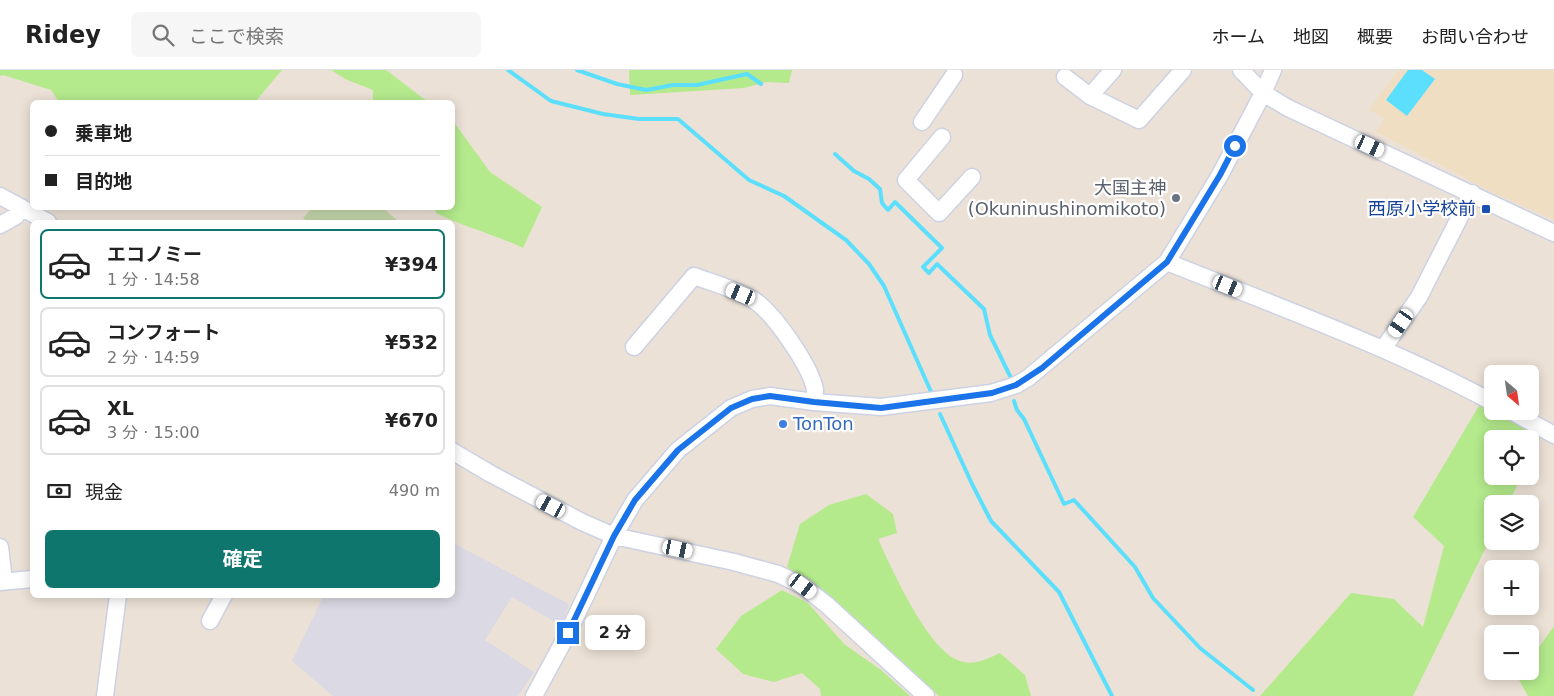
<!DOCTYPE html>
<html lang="ja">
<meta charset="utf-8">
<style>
:root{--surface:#fff;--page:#f6f6f6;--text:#222;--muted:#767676;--line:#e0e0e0;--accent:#0f766e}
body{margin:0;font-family:"DejaVu Sans","Noto Sans JP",sans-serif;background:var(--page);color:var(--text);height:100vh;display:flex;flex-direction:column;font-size:19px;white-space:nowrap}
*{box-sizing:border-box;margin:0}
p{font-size:16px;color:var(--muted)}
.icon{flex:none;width:28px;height:28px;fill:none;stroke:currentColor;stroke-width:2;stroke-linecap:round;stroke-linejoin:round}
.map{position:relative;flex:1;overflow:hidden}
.drawer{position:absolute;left:30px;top:150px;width:425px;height:378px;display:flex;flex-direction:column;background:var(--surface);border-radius:8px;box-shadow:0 2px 12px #0003}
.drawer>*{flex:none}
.top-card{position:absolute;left:30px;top:30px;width:425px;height:110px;border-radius:8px;box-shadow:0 2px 12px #0003;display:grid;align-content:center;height:110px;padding:0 15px;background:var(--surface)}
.needle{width:32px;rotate:151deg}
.controls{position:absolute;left:1484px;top:295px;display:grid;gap:10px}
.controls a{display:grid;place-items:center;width:55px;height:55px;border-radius:8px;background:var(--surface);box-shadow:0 2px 12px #0003;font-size:25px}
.end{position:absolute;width:22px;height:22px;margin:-11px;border:6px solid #1a73e8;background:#fff;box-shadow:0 0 0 2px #fff}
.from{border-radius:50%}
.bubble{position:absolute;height:35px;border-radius:8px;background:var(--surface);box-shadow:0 2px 12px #0003;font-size:16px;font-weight:700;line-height:35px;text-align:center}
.car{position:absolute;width:15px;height:30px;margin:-15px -8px;border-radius:6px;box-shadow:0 0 4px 1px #0007;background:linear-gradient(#fff 24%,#345 0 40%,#fff 0 76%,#345 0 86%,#fff 0)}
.top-card b{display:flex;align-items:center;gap:18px;height:48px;font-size:19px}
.top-card b+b{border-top:1px solid var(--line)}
.top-card i{width:12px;height:12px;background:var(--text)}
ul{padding:9px 0 0;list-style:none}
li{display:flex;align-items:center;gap:15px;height:70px;margin:0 10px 8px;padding:0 5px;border:2px solid var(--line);border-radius:8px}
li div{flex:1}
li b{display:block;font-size:19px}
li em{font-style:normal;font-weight:700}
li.active{border-color:var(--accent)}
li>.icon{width:45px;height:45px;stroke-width:1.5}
.pay{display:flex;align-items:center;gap:12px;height:55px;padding:0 15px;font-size:19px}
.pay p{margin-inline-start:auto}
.action{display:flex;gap:10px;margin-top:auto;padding:10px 15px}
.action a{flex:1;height:58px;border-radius:8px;background:var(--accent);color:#fff;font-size:20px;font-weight:700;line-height:58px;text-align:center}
header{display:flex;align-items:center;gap:30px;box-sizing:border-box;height:70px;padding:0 25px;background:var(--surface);border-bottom:1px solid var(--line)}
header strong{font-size:24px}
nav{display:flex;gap:28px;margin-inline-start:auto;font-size:18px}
.search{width:350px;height:45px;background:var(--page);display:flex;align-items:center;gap:12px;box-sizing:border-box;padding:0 18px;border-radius:8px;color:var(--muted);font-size:19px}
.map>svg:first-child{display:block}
.industrial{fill:#dbd9e3}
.education{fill:#f0dec3}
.green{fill:#b4ea8c}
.cemetery{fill:#c5d8ac}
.water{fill:#5cdffc}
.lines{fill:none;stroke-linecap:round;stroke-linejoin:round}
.stream{stroke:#5cdffc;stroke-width:4}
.minor-casing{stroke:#ccd2e3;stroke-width:19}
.minor{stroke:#fff;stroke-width:16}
.route{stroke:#1a73e8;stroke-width:6}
.worship-dot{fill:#6b7280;stroke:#fff;stroke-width:2}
.transit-dot{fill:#1a4fb4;stroke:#fff;stroke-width:2}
.shop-dot{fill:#3f7fe0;stroke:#fff;stroke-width:2}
.labels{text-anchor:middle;stroke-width:4.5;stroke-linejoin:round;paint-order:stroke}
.worship-label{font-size:18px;fill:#5b616d;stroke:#fff;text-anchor:end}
.transit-label{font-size:18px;fill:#164399;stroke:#fff;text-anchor:end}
.shop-label{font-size:18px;fill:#366cbe;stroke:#fff;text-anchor:start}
</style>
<header>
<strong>Ridey</strong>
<div class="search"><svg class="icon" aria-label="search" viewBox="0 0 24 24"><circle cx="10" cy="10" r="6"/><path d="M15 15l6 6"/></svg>ここで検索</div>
<nav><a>ホーム</a><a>地図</a><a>概要</a><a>お問い合わせ</a></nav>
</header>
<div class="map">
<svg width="1554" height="626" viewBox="0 0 1554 626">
<rect width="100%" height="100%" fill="#ece1d6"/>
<path class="industrial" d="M 453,473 L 569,534 L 562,556 L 512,527 L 485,570 L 534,602 L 518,626 L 333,626 L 292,591 L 324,525 L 452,525 Z"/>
<path class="education" d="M 1399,0 L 1554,0 L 1554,150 L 1496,124 L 1376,62 L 1385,48 L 1368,40 Z"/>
<path class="green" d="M 0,0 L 282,0 L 255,32 L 59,32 L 51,20 L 3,5 L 0,6 Z
M 331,0 L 386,0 L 428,32 L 373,32 L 373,20 L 345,9 Z
M 629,0 L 792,0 L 789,13 L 767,12 L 744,18 L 630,25 Z
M 453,51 L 490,102 L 542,137 L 523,178 C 494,164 464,157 436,143 L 435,138 L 452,138 Z
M 1480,334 L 1492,340 L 1492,341 L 1496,341 L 1538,361 L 1540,369 L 1530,389 L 1530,369 L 1492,369 L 1492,406 L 1522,406 L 1508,434 L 1492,434 L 1492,465 L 1413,626 L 1260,626 L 1351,523 L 1394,529 L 1423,557 L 1444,476 L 1413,447 Z
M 866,424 L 893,444 L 897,463 L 878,469 C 892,499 928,581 960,591 C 975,596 987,589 1000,583 L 1025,605 L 1031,626 L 939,626 L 840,536 L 787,497 L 800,454 L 829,435 Z
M 782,520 L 808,533 L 844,574 L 881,600 L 910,626 L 821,626 L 820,619 L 802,603 L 774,612 L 743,604 L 716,579 L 741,546 Z
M 1554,556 L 1554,626 L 1528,626 L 1514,601 L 1530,601 L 1530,590 Z"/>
<path class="cemetery" d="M 312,138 L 383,138 L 399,152 L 308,152 L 303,148 Z"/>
<path class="water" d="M 1408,0 L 1422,0 L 1435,9 L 1407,46 L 1386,30 Z"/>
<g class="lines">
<path class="stream" d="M 508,0 L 551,31 L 603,44 L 639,49 L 678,49 L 749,110 L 784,126 L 846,170 L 869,194 L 884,216 L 932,324
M 577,0 L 617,14 L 646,20 L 673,15 L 697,15 L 747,4 L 761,14
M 835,84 L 854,101 L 869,109 L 880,119 L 882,133 L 888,140 L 895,132 L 942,178 L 923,197 L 929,203 L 937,194 L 984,239 L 990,265 L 1010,306
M 1014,331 L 1017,340 L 1024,349 L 1064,434 L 1074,430 L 1135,497 L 1153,528 L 1200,578 L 1253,620
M 940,344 L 972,414 L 991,451 L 1059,522 L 1112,626"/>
<g class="minor-casing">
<path id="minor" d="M 1241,0 L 1263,23 L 1288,38 L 1554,163
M 1065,7 L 1090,26 L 1139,50 L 1183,0
M 1090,26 L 1113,0
M 922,52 L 954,5
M 942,67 L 906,110 L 939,143 L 972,107
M 0,126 L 48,152
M 0,155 L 16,146 L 21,137
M 1167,192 C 1276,236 1388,276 1492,332
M 634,277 L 694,206 C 713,213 735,219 752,229 C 773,241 811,297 815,320 C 815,324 814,328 814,332
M 1383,279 L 1419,227 L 1472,123
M 1511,341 L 1554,365
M 452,381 L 491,404 L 582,452 L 614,466 L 734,492 L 778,504 L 803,516 L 827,535 L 926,626
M 0,477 L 4,511
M 0,512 L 32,509
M 210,551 L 224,525
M 105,626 L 118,525
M 534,626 L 568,563 L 614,466 L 635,430 L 678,380 L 731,338 L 752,329 L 770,326 L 814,332 L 881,337 L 991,323 L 1016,315 L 1028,308 L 1167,192 L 1220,105 L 1263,23 L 1273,0"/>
</g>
<use href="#minor" class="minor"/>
</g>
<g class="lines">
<path class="route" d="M 568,563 L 614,466 L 635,430 L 678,380 L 731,338 L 752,329 L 770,326 L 814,332 L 881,338 L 992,323 L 1016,315 L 1042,298 L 1167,192 L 1220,105 L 1235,76"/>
</g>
<circle class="worship-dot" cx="1176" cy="128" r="5"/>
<rect class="transit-dot" x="1481" y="134" width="10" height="10" rx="2.5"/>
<circle class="shop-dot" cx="783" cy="354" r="5"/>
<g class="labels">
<g class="worship-label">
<text x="1166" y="124">大国主神<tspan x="1166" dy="21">(Okuninushinomikoto)</tspan></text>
</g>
<g class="transit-label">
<text x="1476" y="145">西原小学校前</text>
</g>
<g class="shop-label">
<text x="793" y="360">TonTon</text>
</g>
</g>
</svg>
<div class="controls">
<a><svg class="needle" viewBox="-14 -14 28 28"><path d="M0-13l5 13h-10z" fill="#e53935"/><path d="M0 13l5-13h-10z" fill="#767676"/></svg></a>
<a><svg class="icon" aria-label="locate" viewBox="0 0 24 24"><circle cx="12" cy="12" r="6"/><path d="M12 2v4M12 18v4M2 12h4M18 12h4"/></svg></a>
<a><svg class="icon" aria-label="layers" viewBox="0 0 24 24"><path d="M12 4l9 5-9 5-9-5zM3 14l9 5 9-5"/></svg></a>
<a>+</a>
<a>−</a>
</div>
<i class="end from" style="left:1235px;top:76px"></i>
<i class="end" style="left:568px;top:563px"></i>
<div class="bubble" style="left:585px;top:545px;width:60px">2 分</div>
<i class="car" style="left:1370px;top:76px;rotate:115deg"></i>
<i class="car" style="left:1228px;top:216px;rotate:112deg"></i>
<i class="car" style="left:741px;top:224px;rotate:292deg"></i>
<i class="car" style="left:1401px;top:253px;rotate:215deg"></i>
<i class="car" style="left:551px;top:436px;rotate:298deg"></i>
<i class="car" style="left:678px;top:479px;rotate:102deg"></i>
<i class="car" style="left:803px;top:516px;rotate:127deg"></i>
<div class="top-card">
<b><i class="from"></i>乗車地</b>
<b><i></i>目的地</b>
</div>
<section class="drawer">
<ul>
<li class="active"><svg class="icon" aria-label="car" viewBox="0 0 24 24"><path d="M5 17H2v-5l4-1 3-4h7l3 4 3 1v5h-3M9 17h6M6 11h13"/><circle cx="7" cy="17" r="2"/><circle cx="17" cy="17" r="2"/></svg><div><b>エコノミー</b><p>1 分 · 14:58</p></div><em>¥394</em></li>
<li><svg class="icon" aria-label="car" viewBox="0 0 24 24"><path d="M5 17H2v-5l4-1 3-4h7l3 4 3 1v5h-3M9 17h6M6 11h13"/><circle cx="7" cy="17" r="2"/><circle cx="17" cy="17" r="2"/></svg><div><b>コンフォート</b><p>2 分 · 14:59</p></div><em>¥532</em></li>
<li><svg class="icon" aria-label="car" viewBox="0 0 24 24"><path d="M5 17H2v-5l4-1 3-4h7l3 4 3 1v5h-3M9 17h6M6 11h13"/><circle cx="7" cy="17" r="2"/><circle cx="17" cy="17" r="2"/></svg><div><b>XL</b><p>3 分 · 15:00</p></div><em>¥670</em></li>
</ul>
<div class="pay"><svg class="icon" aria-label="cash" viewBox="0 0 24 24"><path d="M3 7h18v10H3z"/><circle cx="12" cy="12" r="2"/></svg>現金<p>490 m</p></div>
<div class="action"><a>確定</a></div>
</section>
</div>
